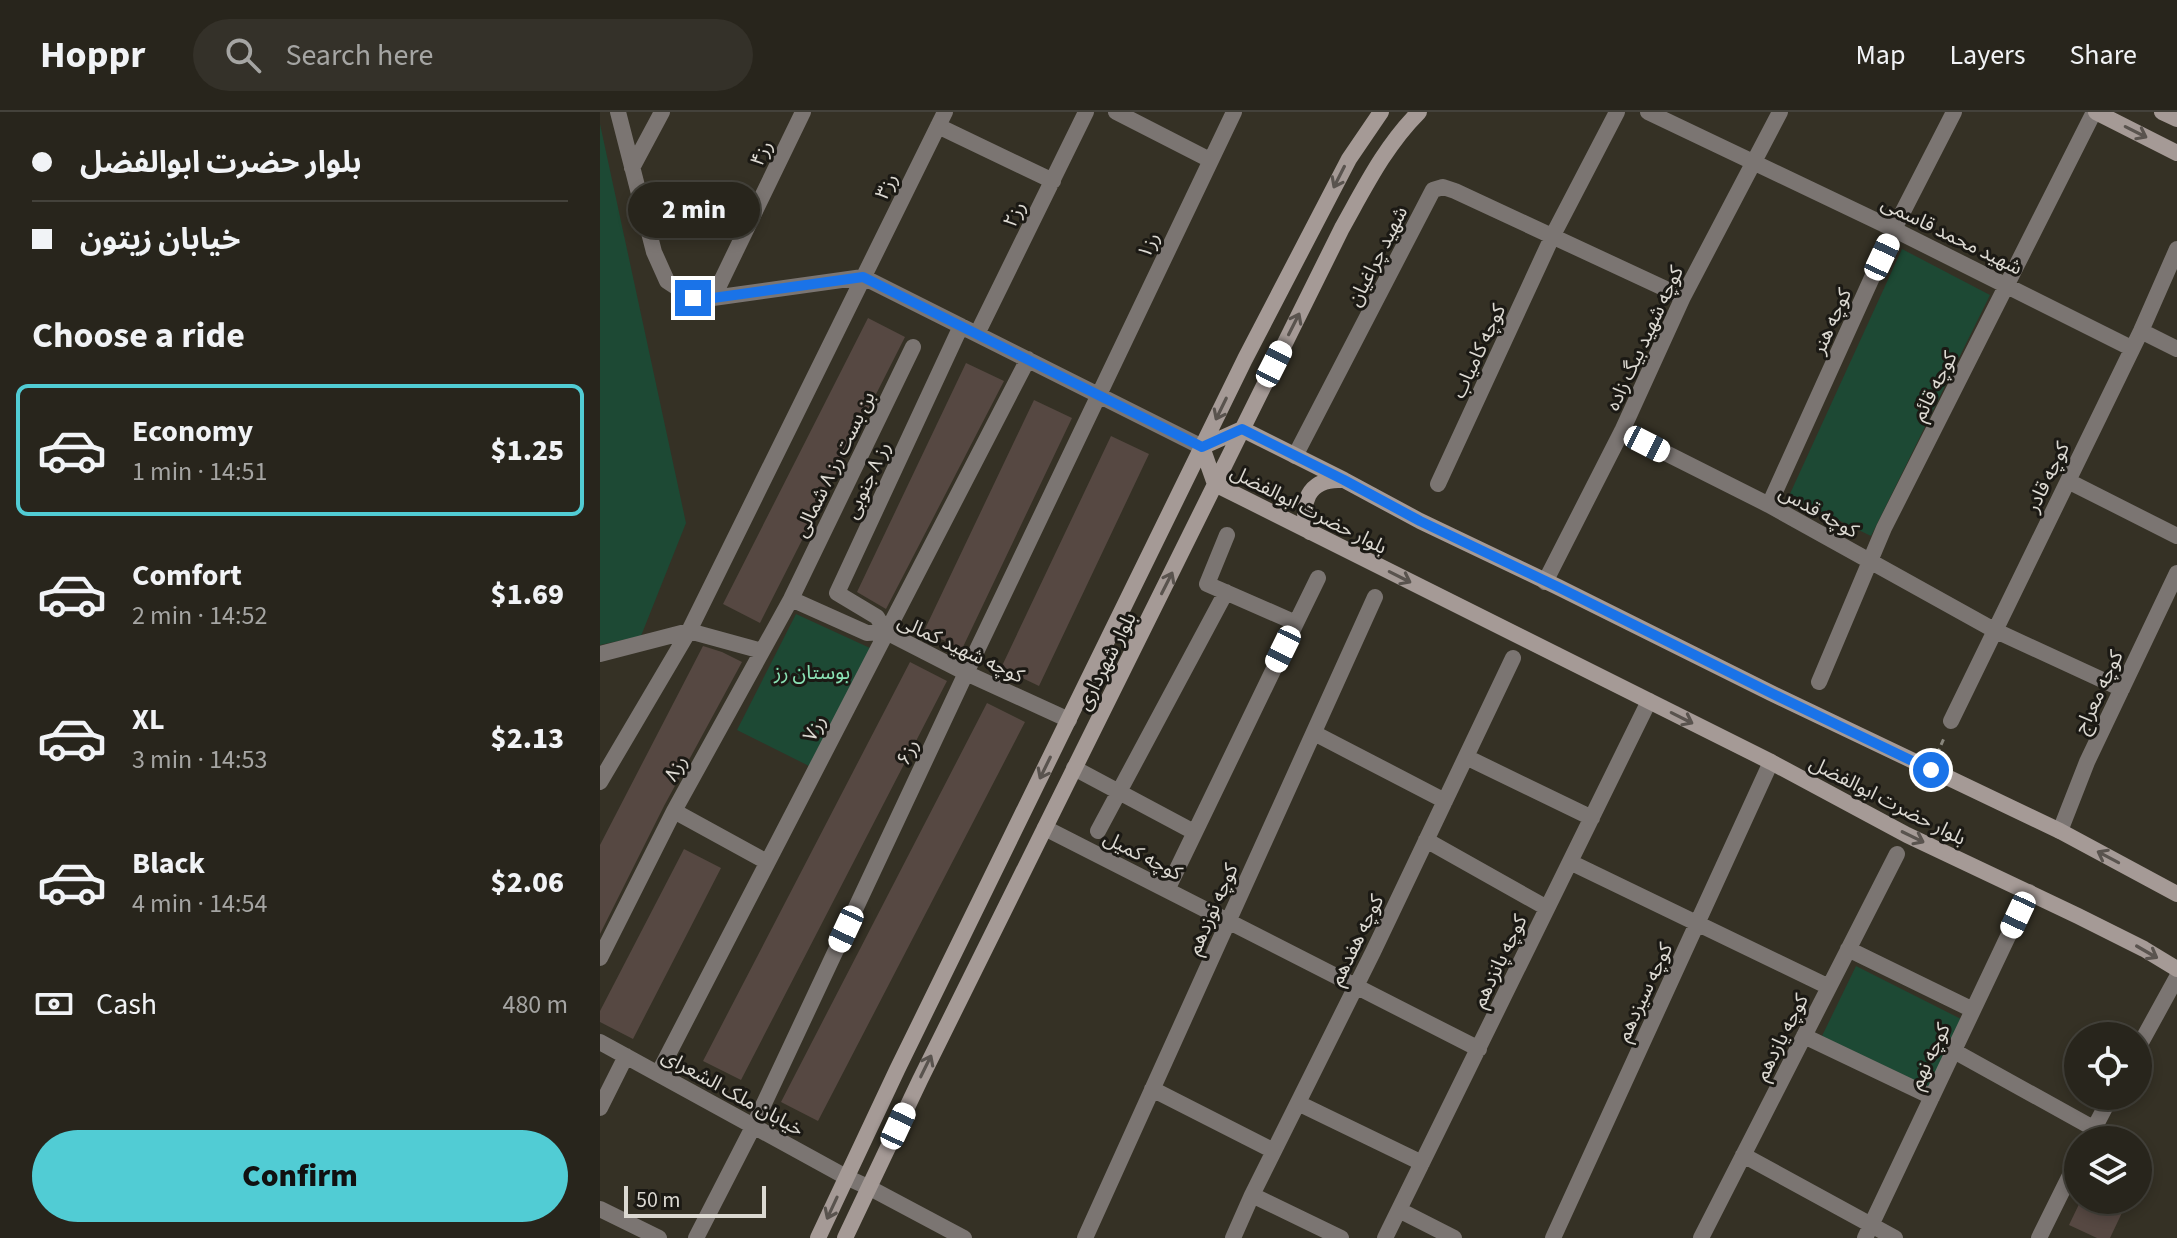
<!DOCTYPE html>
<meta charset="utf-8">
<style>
:root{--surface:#28251c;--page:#343129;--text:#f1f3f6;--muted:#a5a5a3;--line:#44423b;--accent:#51ccd4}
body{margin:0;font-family:"Source Sans 3","Noto Sans Arabic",sans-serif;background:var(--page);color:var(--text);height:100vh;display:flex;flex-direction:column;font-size:30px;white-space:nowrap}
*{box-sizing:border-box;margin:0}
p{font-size:26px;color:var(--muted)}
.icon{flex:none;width:44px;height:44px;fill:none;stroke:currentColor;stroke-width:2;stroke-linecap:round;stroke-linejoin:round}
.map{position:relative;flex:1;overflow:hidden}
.details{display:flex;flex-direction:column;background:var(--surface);width:600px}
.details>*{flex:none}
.hud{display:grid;align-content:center;height:176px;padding:0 32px;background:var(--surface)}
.fabs{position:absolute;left:1464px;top:910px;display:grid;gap:16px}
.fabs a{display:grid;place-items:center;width:88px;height:88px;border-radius:50%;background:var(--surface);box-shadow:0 4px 12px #0003,0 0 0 2px var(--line);font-size:40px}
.scale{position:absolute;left:24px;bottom:20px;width:142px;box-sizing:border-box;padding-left:8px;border:4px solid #dcd9d2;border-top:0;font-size:22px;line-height:28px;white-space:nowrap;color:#dcd9d2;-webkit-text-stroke:6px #1b1914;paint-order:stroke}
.end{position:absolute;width:36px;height:36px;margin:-18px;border:10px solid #1a73e8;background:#fff;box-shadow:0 0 0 4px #fff}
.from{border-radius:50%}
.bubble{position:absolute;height:56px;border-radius:28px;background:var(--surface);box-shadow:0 4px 12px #0003,0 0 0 2px var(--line);font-size:26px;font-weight:800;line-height:56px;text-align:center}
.car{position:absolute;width:24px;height:48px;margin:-24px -12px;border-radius:10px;box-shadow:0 0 6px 2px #0007;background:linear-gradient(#fff 24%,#345 0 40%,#fff 0 76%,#345 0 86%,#fff 0)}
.hud b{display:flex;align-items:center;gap:28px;height:76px;font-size:30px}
.hud b+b{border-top:2px solid var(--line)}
.hud i{width:20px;height:20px;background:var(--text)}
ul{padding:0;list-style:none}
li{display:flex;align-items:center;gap:24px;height:132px;margin:0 16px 12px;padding:0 16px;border:4px solid transparent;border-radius:12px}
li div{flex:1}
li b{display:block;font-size:30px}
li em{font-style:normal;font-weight:800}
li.on{border-color:var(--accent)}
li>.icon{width:72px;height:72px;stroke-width:1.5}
h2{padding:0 32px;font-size:36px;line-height:96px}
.pay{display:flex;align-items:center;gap:20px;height:88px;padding:0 32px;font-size:30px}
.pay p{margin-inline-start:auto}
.action{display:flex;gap:16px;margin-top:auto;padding:16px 32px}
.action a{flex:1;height:92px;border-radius:48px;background:var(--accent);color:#111;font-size:32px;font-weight:800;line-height:92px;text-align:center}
header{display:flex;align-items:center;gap:48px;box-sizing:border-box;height:112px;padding:0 40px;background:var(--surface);border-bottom:2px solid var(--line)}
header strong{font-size:38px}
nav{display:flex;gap:44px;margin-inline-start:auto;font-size:28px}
.search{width:560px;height:72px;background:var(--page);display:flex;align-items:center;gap:20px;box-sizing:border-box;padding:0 28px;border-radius:44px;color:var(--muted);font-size:30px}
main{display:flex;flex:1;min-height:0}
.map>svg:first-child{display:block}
.green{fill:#1d4934}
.building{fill:#564842}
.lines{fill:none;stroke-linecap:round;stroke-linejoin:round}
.path{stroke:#89867c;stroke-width:3;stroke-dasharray:6 4;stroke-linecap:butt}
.minor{stroke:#7b7572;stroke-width:16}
.tertiary{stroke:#7b7572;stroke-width:16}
.secondary{stroke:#a59a96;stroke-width:16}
.oneway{stroke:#59534e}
.route{stroke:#1a73e8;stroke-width:10}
.labels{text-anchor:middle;stroke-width:6;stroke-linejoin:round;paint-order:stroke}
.street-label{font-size:20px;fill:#dcd9d2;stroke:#1b1914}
.park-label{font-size:20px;fill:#8be3b5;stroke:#1b1914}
</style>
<header>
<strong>Hoppr</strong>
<div class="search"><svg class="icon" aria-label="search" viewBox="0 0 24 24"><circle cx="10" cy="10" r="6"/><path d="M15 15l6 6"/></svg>Search here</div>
<nav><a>Map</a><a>Layers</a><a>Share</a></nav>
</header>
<main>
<section class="details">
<div class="hud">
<b><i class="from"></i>بلوار حضرت ابوالفضل</b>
<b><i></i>خیابان زیتون</b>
</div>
<h2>Choose a ride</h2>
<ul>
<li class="on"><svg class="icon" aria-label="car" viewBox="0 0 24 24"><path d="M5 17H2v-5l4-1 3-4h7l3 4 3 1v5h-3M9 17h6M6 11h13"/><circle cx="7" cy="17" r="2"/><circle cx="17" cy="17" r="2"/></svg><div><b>Economy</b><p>1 min · 14:51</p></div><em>$1.25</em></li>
<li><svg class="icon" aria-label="car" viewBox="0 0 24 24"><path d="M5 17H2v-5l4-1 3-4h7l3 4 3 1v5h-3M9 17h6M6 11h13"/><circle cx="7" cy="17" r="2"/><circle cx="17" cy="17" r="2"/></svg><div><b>Comfort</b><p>2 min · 14:52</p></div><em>$1.69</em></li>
<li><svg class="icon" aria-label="car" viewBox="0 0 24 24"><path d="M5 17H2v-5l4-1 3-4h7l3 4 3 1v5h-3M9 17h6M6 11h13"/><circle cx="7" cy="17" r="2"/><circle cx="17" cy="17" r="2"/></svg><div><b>XL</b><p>3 min · 14:53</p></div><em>$2.13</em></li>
<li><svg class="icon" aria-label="car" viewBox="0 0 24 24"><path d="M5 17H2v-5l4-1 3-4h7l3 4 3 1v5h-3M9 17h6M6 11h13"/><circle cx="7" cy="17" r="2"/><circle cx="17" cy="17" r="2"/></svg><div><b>Black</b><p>4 min · 14:54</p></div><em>$2.06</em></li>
</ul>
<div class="pay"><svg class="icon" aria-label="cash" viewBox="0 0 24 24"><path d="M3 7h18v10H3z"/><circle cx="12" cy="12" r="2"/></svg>Cash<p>480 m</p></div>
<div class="action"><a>Confirm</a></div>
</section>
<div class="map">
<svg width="1577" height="1126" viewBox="0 0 1577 1126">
<rect width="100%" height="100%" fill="#353125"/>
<path class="green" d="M 0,12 L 86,411 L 41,524 L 0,533 Z
M 1302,137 L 1390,183 L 1271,424 L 1189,384 Z
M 196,502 L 270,536 L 209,654 L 137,618 Z
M 1256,854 L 1365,909 L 1331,976 L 1222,924 Z"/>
<path class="building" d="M 268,206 L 305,225 L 160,511 L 123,492 Z
M 366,251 L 404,269 L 286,497 L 257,480 Z
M 434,288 L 472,306 L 362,537 L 324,519 Z
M 511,324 L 549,342 L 439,574 L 401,556 Z
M 103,534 L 122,540 L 142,550 L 64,694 L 0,822 L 0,733 Z
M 310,550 L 347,569 L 141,968 L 103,949 Z
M 387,591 L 425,610 L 218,1009 L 181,990 Z
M 84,737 L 121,756 L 33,927 L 0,910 L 0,899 Z
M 1481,1088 L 1528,1088 L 1510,1126 L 1497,1126 L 1469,1113 Z"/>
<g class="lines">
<path class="path" d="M 1337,642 L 1345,624"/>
<path class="minor" d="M 18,0 L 54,140 L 67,169 L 93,186 L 113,186 L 263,165 L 602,335
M 516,0 L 610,48
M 1048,0 L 1281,111 L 1531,236
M 338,14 L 453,69
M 32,56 L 62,0
M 113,186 L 203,0
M 1541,219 L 1577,237
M 377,222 L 486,0
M 1022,319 L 1169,393 L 1394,518 L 1522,577
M 695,344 L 833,78 L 843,75 L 855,79 L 1083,185
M 1468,369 L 1577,424
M 838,372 L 953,123 L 1017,0
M 1169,393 L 1294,117 L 1354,0
M 945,470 L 1022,319 L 1083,185 L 1180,0
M 191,487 L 267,521 L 286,520 L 366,561 L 469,608
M 696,511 L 718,466
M 286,520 L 277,505 L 237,481 L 361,214
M 0,542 L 89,519 L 162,539
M 1219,570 L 1284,416 L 1494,0
M 1351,609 L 1541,219 L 1577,137
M 714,621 L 845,689
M 866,645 L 992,706
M 474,656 L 594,720
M 0,670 L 89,519 L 345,0
M 74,699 L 167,750
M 445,716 L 879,937
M 498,719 L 626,480
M 1460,719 L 1487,650 L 1577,461
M 826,728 L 947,796
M 970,750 L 1229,875
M 567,778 L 696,511 L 607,472 L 627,423
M 1248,837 L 1373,898
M 0,846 L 74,699 L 191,487 L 313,235
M 1204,924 L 1332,985
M 0,930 L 246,1065
M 1538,936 L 1577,865
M 1354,939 L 1493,1016
M 58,962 L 428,247
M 552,977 L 674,1039
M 698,991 L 822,1051
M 0,996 L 26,944
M 1488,1028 L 1511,984
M 1143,1043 L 1295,1126
M 652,1083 L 741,1126
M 0,1097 L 59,1126
M 799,1098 L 854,1126
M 96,1126 L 153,1015 L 366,561 L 634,0
M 485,1126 L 775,485
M 633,1126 L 652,1083 L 773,840 L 913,546
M 785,1126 L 1049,589
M 953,1126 L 1171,650
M 1101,1126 L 1297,742
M 1265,1126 L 1429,780
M 1439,1126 L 1478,1047"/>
<path class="tertiary" d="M 246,1065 L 270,1076 L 364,1126"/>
<path class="secondary" d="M 1496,0 L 1577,41
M 1562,0 L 1577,7
M 710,420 C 698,392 708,366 742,368
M 1577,782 L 1460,719 L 1171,581 L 958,475 L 820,409 L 744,368 L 642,317 L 602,335 L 615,372 L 1171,650 L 1307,723 L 1478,804 L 1544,837 L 1577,857
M 218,1126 L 297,958 L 645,247 L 749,47 L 781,0
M 245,1126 L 320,968 L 742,116 C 765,75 785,34 819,0"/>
</g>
<defs><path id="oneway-shaft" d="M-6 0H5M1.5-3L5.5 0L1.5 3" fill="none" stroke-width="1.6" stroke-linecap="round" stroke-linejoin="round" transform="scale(2)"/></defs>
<g class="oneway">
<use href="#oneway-shaft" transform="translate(1536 20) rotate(27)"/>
<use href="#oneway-shaft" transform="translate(739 65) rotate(117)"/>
<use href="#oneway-shaft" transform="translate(694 212) rotate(-63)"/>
<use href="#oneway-shaft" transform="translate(621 297) rotate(116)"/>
<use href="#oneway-shaft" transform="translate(800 465) rotate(27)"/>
<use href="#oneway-shaft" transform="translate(567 471) rotate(-63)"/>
<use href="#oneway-shaft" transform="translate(1082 606) rotate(27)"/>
<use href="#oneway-shaft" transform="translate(445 656) rotate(116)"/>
<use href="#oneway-shaft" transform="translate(1313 725) rotate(26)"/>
<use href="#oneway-shaft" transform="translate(1508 745) rotate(-152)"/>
<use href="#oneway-shaft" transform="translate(1547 840) rotate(30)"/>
<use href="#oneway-shaft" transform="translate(326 954) rotate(-64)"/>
<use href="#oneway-shaft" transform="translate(232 1096) rotate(115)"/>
</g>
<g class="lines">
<path class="route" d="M 93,186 L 113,186 L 263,165 L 602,335 L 642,317 L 744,368 L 820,409 L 958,475 L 1171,581 L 1331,658"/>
</g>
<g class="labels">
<g class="street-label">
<text transform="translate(161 41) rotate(-64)" y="7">رز۴</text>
<text transform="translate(286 74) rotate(-64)" y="7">رز۳</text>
<text transform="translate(414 102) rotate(-64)" y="7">رز۲</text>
<text transform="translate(1352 123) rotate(26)" y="7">شهید محمد قاسمی</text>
<text transform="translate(548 133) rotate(-65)" y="7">رز۱</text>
<text transform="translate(777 144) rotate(-63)" y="7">شهید چراغیان</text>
<text transform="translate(1231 209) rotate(-66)" y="7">کوچه هنر</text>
<text transform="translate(1044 226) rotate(-65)" y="7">کوچه شهید بیگ زاده</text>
<text transform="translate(878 239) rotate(-65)" y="7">کوچه کامیاب</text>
<text transform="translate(1334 274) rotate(-63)" y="7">کوچه قائم</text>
<text transform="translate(234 352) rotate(-64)" y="7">بن بست رز ۸ شمالی</text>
<text transform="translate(1447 365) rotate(-64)" y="7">کوچه قادر</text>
<text transform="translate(267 368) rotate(-65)" y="7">رز ۸ جنوبی</text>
<text transform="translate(709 397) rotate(27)" y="7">بلوار حضرت ابوالفضل</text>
<text transform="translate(1219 399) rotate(29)" y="7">کوچه قدس</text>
<text transform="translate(361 536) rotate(25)" y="7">کوچه شهید کمالی</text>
<text transform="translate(506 549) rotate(-63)" y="7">بلوار شهرداری</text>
<text transform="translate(1498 580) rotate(-65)" y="7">کوچه معراج</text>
<text transform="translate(214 616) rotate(-62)" y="7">رز۷</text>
<text transform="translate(307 640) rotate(-65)" y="7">رز۶</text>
<text transform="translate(75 656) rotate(-61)" y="7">رز۸</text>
<text transform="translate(1288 688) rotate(27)" y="7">بلوار حضرت ابوالفضل</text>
<text transform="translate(543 743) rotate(27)" y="7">کوچه کمیل</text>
<text transform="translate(612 797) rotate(-66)" y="7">کوچه نوزدهم</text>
<text transform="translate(756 828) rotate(-64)" y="7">کوچه هفدهم</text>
<text transform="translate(899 849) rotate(-64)" y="7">کوچه پانزدهم</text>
<text transform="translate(1044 880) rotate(-65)" y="7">کوچه سیزدهم</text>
<text transform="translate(1181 925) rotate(-63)" y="7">کوچه یازدهم</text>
<text transform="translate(1329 944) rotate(-65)" y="7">کوچه نهم</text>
<text transform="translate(133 980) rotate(29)" y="7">خیابان ملک الشعرای</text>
</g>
<g class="park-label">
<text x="212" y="567">بوستان رز</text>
</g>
</g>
</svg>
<div class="fabs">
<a><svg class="icon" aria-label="locate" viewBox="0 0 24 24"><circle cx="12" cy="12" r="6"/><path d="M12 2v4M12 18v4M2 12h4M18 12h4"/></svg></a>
<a><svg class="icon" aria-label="layers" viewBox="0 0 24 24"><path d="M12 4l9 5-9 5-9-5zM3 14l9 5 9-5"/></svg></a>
</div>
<div class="scale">50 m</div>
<i class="end from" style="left:1331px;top:658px"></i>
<i class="end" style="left:93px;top:186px"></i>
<div class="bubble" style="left:28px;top:70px;width:132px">2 min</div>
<i class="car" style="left:1282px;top:145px;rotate:25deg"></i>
<i class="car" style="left:674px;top:252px;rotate:27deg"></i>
<i class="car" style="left:1047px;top:332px;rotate:117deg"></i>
<i class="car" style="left:683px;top:537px;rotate:206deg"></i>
<i class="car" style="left:1418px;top:803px;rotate:205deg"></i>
<i class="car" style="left:246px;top:817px;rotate:205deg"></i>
<i class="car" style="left:298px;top:1014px;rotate:25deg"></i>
</div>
</main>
